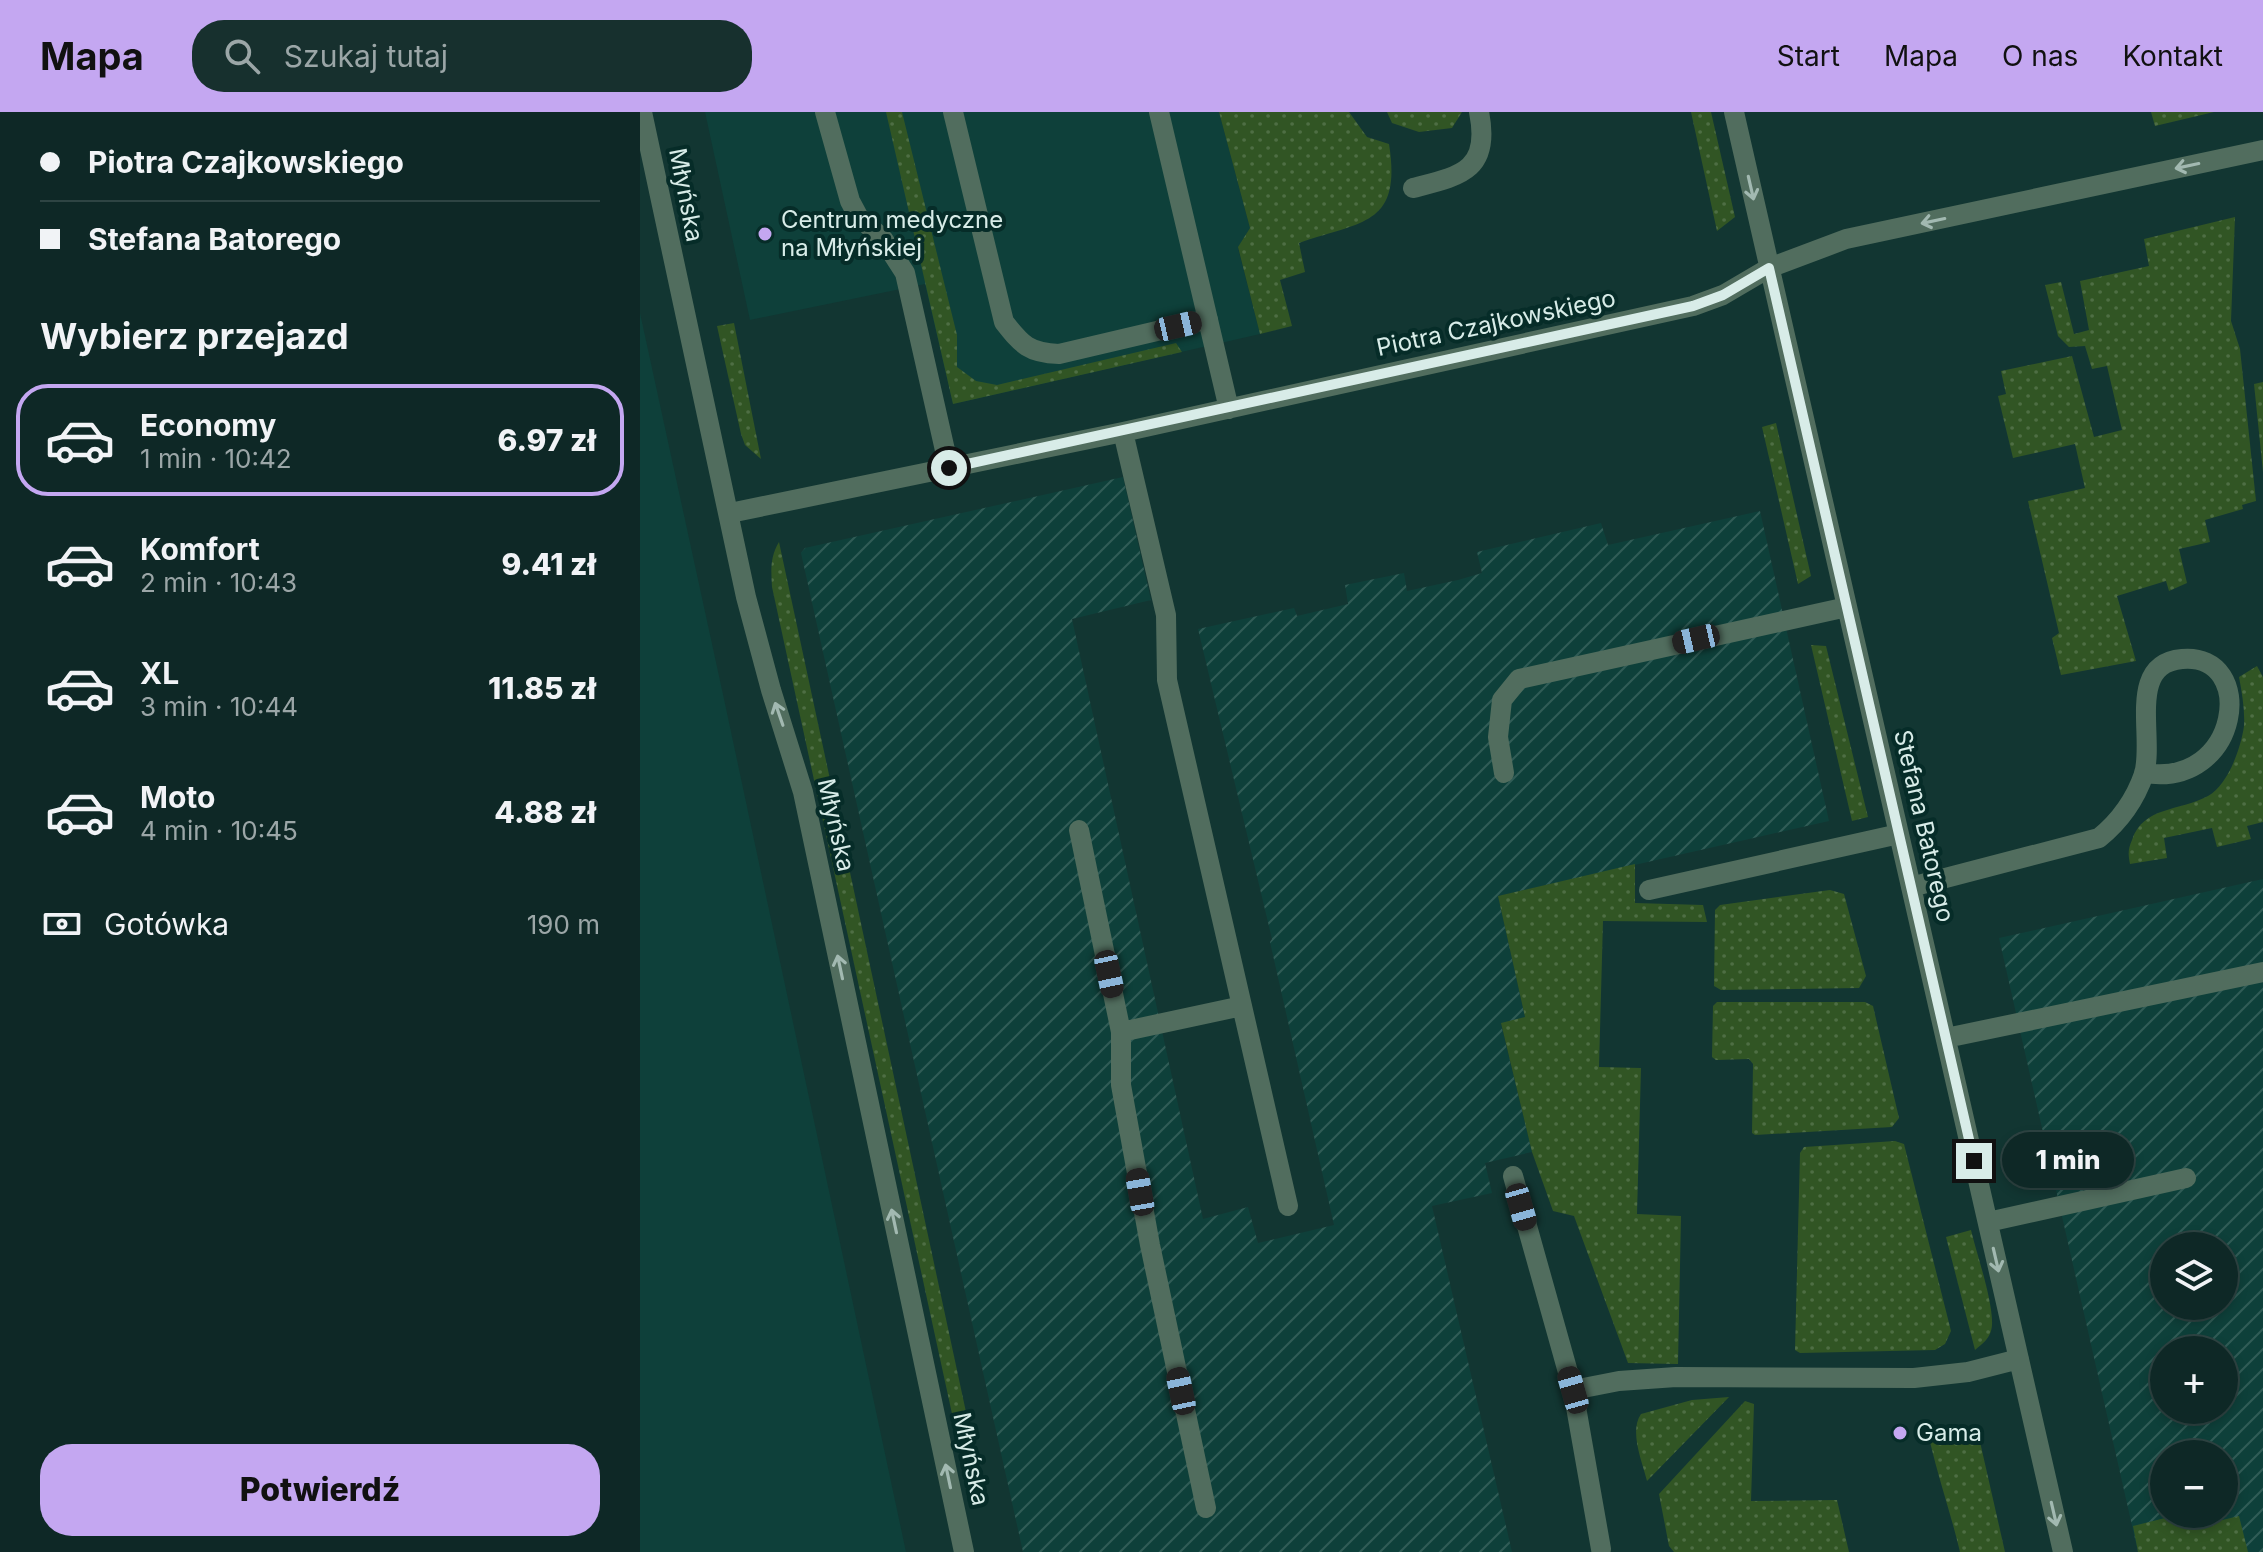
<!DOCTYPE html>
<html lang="pl">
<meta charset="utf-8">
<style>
:root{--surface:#0e2826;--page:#17302e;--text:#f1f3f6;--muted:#9ba6a7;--line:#2e4443;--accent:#c4a7f1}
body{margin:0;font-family:Inter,sans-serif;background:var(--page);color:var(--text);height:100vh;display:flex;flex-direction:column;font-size:30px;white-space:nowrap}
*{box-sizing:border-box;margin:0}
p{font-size:26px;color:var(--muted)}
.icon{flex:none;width:44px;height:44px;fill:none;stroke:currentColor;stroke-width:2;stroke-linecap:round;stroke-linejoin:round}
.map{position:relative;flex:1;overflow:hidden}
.sheet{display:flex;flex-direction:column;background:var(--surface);width:640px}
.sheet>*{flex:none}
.hud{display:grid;align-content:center;height:176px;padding:0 40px;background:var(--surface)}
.tools{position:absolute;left:1510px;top:1120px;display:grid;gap:16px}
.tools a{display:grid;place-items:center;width:88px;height:88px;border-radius:50%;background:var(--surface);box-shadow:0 4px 12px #0003,0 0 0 2px var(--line);font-size:40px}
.end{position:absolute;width:36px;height:36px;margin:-18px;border:10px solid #d8ece8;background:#111;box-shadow:0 0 0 4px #111}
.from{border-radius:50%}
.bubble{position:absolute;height:56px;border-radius:28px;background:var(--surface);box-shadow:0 4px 12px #0003,0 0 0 2px var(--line);font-size:26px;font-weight:800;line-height:56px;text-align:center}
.car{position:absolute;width:24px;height:48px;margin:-24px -12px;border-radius:10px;box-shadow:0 0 6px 2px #0007;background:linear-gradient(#222 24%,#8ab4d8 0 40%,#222 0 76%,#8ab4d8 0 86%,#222 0)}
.hud b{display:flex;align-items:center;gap:28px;height:76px;font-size:30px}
.hud b+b{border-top:2px solid var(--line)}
.hud i{width:20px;height:20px;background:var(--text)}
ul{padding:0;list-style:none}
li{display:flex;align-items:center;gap:24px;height:112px;margin:0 16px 12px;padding:0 24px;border:4px solid transparent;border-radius:32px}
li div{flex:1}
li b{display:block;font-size:30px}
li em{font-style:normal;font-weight:800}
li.current{border-color:var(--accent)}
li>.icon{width:72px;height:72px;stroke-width:1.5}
h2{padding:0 40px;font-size:36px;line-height:96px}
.pay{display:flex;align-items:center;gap:20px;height:88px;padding:0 40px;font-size:30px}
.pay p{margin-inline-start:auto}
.button{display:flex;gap:16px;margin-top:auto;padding:16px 40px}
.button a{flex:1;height:92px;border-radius:32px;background:var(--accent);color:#111;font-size:32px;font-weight:800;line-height:92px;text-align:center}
header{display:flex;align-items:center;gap:48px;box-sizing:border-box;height:112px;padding:0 40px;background:var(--accent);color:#111}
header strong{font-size:38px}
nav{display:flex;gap:44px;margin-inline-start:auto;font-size:28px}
.search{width:560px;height:72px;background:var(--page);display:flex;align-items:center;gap:20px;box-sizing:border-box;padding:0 28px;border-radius:32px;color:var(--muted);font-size:30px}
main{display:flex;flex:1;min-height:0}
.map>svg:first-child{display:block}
.built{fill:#0e403a}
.industrial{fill:url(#industrial-furrows);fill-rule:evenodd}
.grass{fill:url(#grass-dots)}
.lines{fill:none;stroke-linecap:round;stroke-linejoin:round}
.minor{stroke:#516d5e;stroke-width:20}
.oneway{stroke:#a2b9b1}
.route{stroke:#d8ece8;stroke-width:10}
.poi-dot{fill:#c4a7f1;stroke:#062c28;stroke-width:3}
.labels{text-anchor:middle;stroke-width:8;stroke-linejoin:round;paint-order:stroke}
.street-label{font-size:24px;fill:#d8ece8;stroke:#062c28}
.poi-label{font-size:24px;fill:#d8ece8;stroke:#062c28;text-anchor:start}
</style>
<header>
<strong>Mapa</strong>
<div class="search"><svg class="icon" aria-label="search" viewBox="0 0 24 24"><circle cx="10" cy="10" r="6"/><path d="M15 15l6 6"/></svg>Szukaj tutaj</div>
<nav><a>Start</a><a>Mapa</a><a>O nas</a><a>Kontakt</a></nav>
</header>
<main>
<section class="sheet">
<div class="hud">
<b><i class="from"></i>Piotra Czajkowskiego</b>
<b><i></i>Stefana Batorego</b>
</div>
<h2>Wybierz przejazd</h2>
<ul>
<li class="current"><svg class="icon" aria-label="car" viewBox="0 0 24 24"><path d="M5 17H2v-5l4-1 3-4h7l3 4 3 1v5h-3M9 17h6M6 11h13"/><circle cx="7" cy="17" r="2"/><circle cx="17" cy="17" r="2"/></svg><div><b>Economy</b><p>1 min · 10:42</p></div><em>6.97 zł</em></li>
<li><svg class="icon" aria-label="car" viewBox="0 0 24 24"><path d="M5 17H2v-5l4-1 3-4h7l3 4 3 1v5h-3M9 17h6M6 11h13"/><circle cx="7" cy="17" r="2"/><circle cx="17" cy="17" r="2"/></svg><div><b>Komfort</b><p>2 min · 10:43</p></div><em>9.41 zł</em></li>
<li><svg class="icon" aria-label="car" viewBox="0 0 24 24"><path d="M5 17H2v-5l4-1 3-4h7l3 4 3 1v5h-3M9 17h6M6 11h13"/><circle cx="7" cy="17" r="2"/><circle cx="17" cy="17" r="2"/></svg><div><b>XL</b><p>3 min · 10:44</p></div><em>11.85 zł</em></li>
<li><svg class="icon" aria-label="car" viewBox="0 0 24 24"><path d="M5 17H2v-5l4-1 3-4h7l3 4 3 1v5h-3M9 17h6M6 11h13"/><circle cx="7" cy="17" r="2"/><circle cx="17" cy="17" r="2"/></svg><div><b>Moto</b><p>4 min · 10:45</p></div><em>4.88 zł</em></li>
</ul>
<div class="pay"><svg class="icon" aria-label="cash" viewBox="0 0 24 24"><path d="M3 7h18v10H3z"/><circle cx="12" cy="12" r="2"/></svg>Gotówka<p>190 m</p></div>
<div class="button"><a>Potwierdź</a></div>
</section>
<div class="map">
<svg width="1623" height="1440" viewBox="0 0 1623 1440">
<defs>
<pattern id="industrial-furrows" width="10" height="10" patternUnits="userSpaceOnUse" patternTransform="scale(2)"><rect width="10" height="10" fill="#0e403a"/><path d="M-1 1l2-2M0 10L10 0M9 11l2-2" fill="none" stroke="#305c56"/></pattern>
<pattern id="grass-dots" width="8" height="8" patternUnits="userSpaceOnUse" patternTransform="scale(2)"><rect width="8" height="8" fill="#315524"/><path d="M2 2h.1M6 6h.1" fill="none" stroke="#4e6e44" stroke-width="1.8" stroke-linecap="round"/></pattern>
</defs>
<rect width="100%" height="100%" fill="#123632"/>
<path class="built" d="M 65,0 L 579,0 L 610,116 L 598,136 L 620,222 L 313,292 L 285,172 L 110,208 Z
M 0,201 L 84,587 L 266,1440 L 0,1440 Z"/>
<path class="industrial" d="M 483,365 L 511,488 L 432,507 L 563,1107 L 608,1095 L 618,1131 L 694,1113 L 630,830 L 632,827 L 558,517 L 654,496 L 657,504 L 708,492 L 705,473 L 764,461 L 767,479 L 818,468 L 842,461 L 837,440 L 961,411 L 968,433 L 1120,399 L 1189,709 L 858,784 L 885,905 L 861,912 L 892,1040 L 845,1051 L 852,1081 L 792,1094 L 872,1440 L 383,1440 L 161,441 L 165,436 Z
M 1623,767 L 1623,1440 L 1498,1440 L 1359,826 ZM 1524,1134 L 1584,1134 L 1584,1194 L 1524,1194 ZM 1524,1238 L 1584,1238 L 1584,1298 L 1524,1298 ZM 1524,1342 L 1584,1342 L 1584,1402 L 1524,1402 Z"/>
<path class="grass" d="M 246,0 L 262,0 L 317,223 L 317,255 L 336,269 L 357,273 L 536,231 L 542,240 L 313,292 Z
M 579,0 L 709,0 L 727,25 L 749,32 C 762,114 722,109 659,131 L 665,160 L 640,168 L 652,214 L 620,222 L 598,135 L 610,116 Z
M 747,0 L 822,0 L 812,16 L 779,20 L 752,11 Z
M 1051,0 L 1071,0 L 1095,105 L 1077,119 Z
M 1511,0 L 1574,0 L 1515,14 Z
M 1595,105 L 1591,209 L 1600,237 L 1616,389 L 1602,393 L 1603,397 L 1565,408 L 1570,430 L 1539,437 L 1547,471 L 1529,479 L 1526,469 L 1477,484 L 1496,549 L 1421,563 L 1412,526 L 1419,521 L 1388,389 L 1445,376 L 1435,332 L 1373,346 L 1358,284 L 1366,282 L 1361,259 L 1432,244 L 1454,325 L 1482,318 L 1467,254 L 1452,257 L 1445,234 L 1429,235 L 1418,224 L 1405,173 L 1421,170 L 1434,222 L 1449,218 L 1440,169 L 1509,154 L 1504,127 Z
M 94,211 L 121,347 L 105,333 L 101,322 L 77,214 Z
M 1623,270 L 1623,360 L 1614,272 Z
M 1136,311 L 1171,464 L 1158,472 L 1122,315 Z
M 139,430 L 329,1314 L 316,1320 L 132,475 C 131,458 130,445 139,430 Z
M 1171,533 L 1186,534 L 1228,705 L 1212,709 Z
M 1617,554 L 1623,565 L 1623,710 L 1607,714 L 1611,727 L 1577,735 L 1572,716 L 1524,726 L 1527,746 L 1490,752 C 1488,742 1488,737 1492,728 C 1503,694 1541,699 1568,684 C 1588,673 1601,636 1604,614 C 1605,598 1602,581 1599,565 Z
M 995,752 L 995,791 L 1063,793 L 1067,810 L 963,809 L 959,955 L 1001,956 L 997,1102 L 1041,1104 L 1038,1252 L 988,1251 L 934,1104 L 913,1099 L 892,1040 L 861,911 L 885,905 L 858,784 Z
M 1190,778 L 1204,782 L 1226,864 L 1219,876 L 1081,878 L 1074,874 L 1075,798 L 1080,793 Z
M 1077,890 L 1225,890 L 1233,894 L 1259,1006 L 1252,1015 L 1115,1023 L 1112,1021 L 1113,952 L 1109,947 L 1076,948 L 1072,945 L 1073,894 Z
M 1255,1029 L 1264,1032 L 1311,1219 L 1305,1232 L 1295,1238 L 1160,1241 L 1155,1238 L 1160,1041 L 1164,1035 Z
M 1331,1118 C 1336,1140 1357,1200 1351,1219 C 1348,1228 1342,1232 1335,1238 L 1306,1125 Z
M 1089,1285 L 1007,1369 C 1002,1349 989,1319 1001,1302 L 1052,1288 Z
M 1105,1289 L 1114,1292 L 1111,1389 L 1197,1388 L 1209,1440 L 1034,1440 L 1029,1434 L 1019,1382 Z
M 1338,1321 L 1365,1440 L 1320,1440 C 1311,1402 1299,1368 1290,1330 Z
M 1541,1402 L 1545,1417 L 1599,1404 L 1608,1440 L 1498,1440 L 1493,1414 Z"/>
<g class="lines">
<path class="minor" d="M 2,0 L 106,485 L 131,578 L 163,680 L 324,1440
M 185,0 L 210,89 L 218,104 L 243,127 L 265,161 L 309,356
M 313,0 L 364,210 C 382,233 389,241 419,242 L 568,207
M 519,0 L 589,297
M 1094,0 L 1423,1440
M 773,76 C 820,64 851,59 839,0
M 483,320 L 526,503 L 527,568 L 648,1094
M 90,401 L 483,320 L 1053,194 L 1083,183 L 1129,156 L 1206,127 L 1623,38
M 864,661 L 858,625 L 862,588 L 879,567 L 1207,495
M 439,718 L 481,920 L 602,894
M 1271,775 L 1459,726 C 1480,709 1495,688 1504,662 C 1515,625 1486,552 1542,547 C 1618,540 1601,677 1504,661
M 1009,778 L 1259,722
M 481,920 L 481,973 L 510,1133 L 566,1396
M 1306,926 L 1623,860
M 873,1064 L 933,1278
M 1348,1110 L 1546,1066
M 961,1437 L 933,1278 L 979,1269 L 1036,1265 L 1274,1266 L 1328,1260 L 1379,1247"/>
</g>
<defs><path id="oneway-shaft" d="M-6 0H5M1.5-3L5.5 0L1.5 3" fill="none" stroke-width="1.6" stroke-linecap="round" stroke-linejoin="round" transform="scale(2)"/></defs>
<g class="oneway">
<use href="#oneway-shaft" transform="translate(1547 54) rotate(168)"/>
<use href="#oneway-shaft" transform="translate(1111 76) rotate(77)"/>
<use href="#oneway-shaft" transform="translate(1293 109) rotate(168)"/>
<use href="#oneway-shaft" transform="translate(139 602) rotate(-109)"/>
<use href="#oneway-shaft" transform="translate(200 855) rotate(-102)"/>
<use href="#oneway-shaft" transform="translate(254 1109) rotate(-102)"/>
<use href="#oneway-shaft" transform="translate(1356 1148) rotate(77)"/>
<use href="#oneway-shaft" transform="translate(308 1364) rotate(-102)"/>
<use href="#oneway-shaft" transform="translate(1414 1402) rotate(77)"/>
</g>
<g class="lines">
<path class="route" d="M 309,356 L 1053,194 L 1083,183 L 1129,156 L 1334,1049"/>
</g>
<g class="poi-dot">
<circle cx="125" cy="122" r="8"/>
<circle cx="1260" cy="1321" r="8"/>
</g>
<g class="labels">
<g class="street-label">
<text transform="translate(46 83) rotate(79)" y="8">Młyńska</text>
<text transform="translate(856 211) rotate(-12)" y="8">Piotra Czajkowskiego</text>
<text transform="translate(196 713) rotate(77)" y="8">Młyńska</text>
<text transform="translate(1284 714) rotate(77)" y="8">Stefana Batorego</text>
<text transform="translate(331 1347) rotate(78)" y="8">Młyńska</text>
</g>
<g class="poi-label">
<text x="141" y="116">Centrum medyczne<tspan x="141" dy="28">na Młyńskiej</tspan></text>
<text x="1276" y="1329">Gama</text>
</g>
</g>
</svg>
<div class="tools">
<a><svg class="icon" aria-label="layers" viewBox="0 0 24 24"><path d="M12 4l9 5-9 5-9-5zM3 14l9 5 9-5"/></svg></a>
<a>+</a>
<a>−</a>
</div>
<i class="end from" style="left:309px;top:356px"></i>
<i class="end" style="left:1334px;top:1049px"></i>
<div class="bubble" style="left:1362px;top:1020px;width:132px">1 min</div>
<i class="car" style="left:538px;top:214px;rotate:77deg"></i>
<i class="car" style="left:1056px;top:527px;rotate:257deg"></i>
<i class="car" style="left:469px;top:862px;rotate:168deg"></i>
<i class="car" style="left:500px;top:1080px;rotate:350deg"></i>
<i class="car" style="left:881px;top:1095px;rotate:164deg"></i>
<i class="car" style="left:933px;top:1278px;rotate:344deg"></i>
<i class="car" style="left:541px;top:1279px;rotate:348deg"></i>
</div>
</main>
